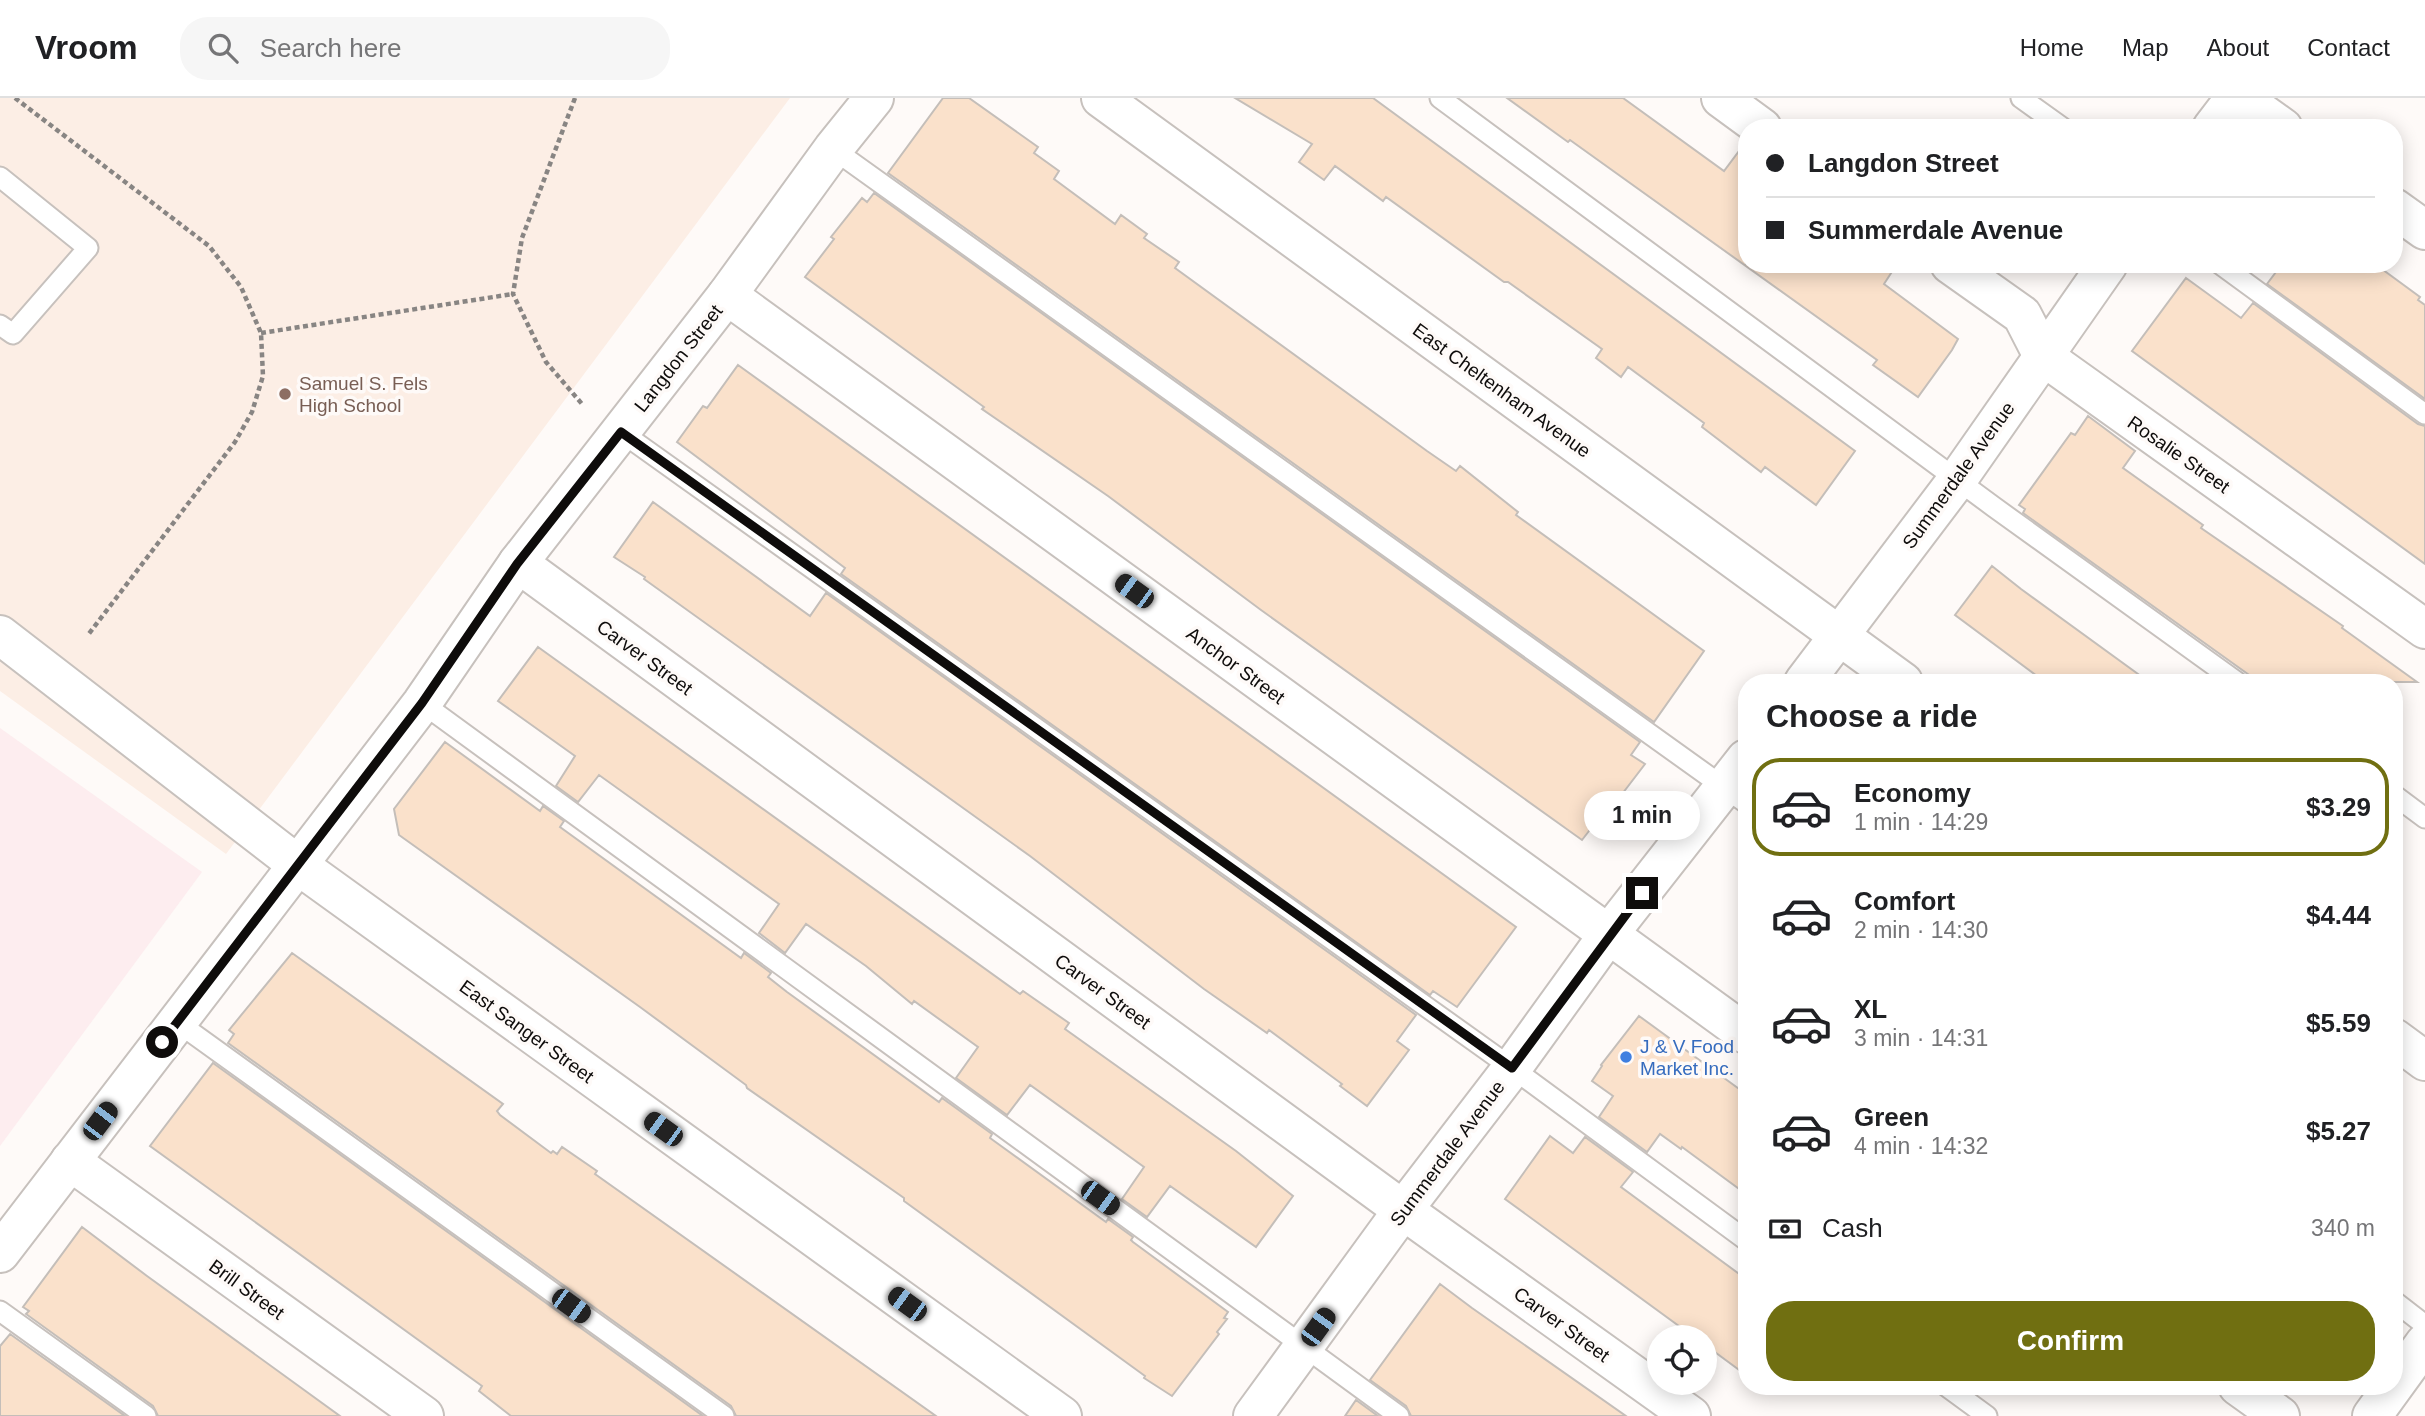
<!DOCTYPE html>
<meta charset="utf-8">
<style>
:root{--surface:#fff;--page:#f6f6f6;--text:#202124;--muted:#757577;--line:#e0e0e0;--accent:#706f11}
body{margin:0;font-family:Arial,sans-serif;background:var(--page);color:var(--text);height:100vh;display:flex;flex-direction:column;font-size:26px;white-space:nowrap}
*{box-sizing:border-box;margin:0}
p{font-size:23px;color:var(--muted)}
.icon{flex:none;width:38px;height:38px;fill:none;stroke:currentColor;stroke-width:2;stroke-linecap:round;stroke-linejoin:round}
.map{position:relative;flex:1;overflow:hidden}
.details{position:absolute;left:1738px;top:576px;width:665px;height:721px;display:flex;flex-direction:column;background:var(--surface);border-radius:28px;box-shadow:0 4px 18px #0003}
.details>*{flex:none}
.top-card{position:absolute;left:1738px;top:21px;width:665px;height:154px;border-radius:28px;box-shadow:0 4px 18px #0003;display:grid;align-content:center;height:154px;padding:0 28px;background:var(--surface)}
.tools{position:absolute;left:1647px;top:1227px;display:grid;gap:14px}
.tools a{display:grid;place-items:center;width:70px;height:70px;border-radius:50%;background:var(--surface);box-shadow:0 4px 18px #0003;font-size:35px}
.end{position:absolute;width:32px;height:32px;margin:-16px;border:9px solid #0e0c0b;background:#fff;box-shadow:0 0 0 4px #fff}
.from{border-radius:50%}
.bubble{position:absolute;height:49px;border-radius:24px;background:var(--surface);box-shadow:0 4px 18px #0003;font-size:23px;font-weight:800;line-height:49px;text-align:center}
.car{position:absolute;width:21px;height:42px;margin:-21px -10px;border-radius:9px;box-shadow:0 0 5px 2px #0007;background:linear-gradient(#222 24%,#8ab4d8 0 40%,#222 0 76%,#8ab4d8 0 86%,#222 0)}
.top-card b{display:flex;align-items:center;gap:24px;height:66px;font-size:26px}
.top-card b+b{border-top:2px solid var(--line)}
.top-card i{width:18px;height:18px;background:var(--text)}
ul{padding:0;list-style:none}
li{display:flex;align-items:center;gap:21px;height:98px;margin:0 14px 10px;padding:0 14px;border:4px solid transparent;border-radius:28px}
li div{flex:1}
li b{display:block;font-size:26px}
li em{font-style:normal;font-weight:800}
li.current{border-color:var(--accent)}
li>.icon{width:63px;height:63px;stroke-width:1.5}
h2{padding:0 28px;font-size:32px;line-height:84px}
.pay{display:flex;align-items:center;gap:18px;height:77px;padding:0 28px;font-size:26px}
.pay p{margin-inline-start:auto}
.primary-button{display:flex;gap:14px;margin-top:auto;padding:14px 28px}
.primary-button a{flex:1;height:80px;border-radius:28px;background:var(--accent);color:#fff;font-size:28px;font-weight:800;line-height:80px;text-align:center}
header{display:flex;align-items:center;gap:42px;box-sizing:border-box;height:98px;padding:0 35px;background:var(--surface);border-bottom:2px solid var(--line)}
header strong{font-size:33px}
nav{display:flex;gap:38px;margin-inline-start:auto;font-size:24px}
.search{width:490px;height:63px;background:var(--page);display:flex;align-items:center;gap:18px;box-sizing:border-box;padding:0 24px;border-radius:28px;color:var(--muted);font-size:26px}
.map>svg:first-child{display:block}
.built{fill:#fceee5}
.industrial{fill:#fdedef}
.building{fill:#fae1cb;stroke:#c4beb9;stroke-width:2}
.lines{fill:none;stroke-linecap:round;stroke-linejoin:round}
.lane-casing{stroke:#c7c1bd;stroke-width:23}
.street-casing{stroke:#c7c1bd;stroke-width:42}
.secondary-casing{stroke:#c7c1bd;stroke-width:42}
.path{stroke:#888583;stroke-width:4.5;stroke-dasharray:5 3.5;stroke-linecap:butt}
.lane{stroke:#fff;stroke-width:19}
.street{stroke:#fff;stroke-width:38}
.secondary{stroke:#fff;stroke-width:38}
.route{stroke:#0e0c0b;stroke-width:9}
.education-dot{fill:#8d6e63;stroke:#fefaf8;stroke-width:2.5}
.shop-dot{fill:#3f7fe0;stroke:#fefaf8;stroke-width:2.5}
.labels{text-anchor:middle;stroke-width:7;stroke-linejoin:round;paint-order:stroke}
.street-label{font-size:19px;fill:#0e0c0b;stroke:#fefaf8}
.education-label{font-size:19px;fill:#785e54;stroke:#fefaf8;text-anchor:start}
.shop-label{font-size:19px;fill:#366cbe;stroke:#fefaf8;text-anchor:start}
</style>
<header>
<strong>Vroom</strong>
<div class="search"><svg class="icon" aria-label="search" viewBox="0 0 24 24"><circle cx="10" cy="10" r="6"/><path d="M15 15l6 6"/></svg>Search here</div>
<nav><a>Home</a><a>Map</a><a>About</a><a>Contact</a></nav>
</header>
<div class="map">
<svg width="2425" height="1318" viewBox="0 0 2425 1318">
<rect width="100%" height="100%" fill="#fefaf8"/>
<path class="built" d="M 0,0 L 790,0 L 226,756 L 0,593 Z"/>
<path class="industrial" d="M 0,630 L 202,774 L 0,1048 Z"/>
<path class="building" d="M 943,0 L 969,0 L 1038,49 L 1034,55 L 1059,73 L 1054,81 L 1115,126 L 1121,117 L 1147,136 L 1144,140 L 1179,164 L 1175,170 L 1427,353 L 1456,373 L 1460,368 L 1518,414 L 1516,417 L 1704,553 L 1654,624 L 888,75 Z
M 1235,0 L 1373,0 L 1855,353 L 1816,407 L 1765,369 L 1761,374 L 1702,329 L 1704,325 L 1628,269 L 1621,279 L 1596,260 L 1602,251 L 1508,184 L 1504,184 L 1386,99 L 1383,103 L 1335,68 L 1324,82 L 1299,64 L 1312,46 Z
M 1507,0 L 1623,0 L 1724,73 L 1745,45 L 1746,166 L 1897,166 L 1884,186 L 1958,241 L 1952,252 L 1918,299 L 1873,267 L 1877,262 L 1570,42 L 1568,44 Z
M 874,95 L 1640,644 L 1631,657 L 1645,666 L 1616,704 L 1613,702 L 1582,742 L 1261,512 L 1108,398 L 982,311 L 984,309 L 805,179 L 834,141 L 831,139 L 862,100 L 867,104 Z
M 2282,166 L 2375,166 L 2420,199 L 2418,202 L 2425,207 L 2425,301 L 2267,186 Z
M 2186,180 L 2241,220 L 2253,205 L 2418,326 L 2425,328 L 2425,466 L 2132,253 Z
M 738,267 L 1516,829 L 1457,909 L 1433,893 L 1430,897 L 841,476 L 845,470 L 677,344 L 703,308 L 707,310 Z
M 2088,318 L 2135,353 L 2123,370 L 2203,427 L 2201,430 L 2343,528 L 2342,530 L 2417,584 L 2259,584 L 2023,415 L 2025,411 L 2019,407 L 2071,335 L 2075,337 Z
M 653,404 L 810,518 L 826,495 L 1416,917 L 1397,943 L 1409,952 L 1367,1008 L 1340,988 L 1342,986 L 1269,932 L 1267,935 L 1204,891 L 1030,758 L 644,481 L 645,479 L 614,459 Z
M 1992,468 L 2021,491 L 2149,584 L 2045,584 L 1955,517 Z
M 538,549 L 1020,896 L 1023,893 L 1069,925 L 1065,931 L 1236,1053 L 1293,1098 L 1256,1149 L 1170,1088 L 1147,1119 L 1122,1101 L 1144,1069 L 1030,987 L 1007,1017 L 956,980 L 978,949 L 914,903 L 912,906 L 866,868 L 806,826 L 785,855 L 759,835 L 779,806 L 599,677 L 578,704 L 556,688 L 575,658 L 498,603 Z
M 445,644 L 540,713 L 543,708 L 564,723 L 560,729 L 741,860 L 744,855 L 771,875 L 768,879 L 787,894 L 939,1004 L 942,1000 L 992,1036 L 990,1040 L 1106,1124 L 1108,1121 L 1133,1139 L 1131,1142 L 1133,1144 L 1228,1214 L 1224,1220 L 1227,1221 L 1217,1234 L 1219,1236 L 1172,1298 L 1144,1280 L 1145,1278 L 904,1103 L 904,1100 L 747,990 L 746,987 L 640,909 L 399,737 L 394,711 Z
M 292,855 L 503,1006 L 497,1013 L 500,1017 L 551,1055 L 553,1053 L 557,1056 L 562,1049 L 597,1073 L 595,1076 L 936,1318 L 736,1318 L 731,1308 L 228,945 L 234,936 L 229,932 Z
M 1639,918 L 1746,996 L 1746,1096 L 1682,1049 L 1681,1051 L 1660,1036 L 1647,1054 L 1599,1019 L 1613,998 L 1592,983 L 1602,968 L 1601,967 Z
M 213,965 L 703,1318 L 511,1318 L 479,1293 L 482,1288 L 150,1048 Z
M 1550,1038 L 1573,1055 L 1585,1039 L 1633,1074 L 1621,1089 L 1746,1181 L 1746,1277 L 1704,1246 L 1704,1239 L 1694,1239 L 1505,1101 Z
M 82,1129 L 147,1178 L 340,1318 L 158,1318 L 153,1308 L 26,1216 L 29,1213 L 23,1209 Z
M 1440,1186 L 1472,1210 L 1626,1318 L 1411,1318 L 1406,1308 L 1370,1282 Z
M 10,1236 L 125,1318 L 0,1318 L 0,1248 Z
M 1356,1302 L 1378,1318 L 1345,1318 Z"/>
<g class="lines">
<g class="lane-casing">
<path id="lane" d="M 1440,0 L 1994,409 L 2237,584
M 2021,0 L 2063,30
M 833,51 L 1746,705
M 0,79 L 88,150 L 13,236 L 0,227
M 2220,166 L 2425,316
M 621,334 L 1512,970 L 1746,1142
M 422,605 L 1399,1318
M 2394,697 L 2425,720
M 177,924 L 724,1318
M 2394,1203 L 2425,1227
M 0,1213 L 146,1318
M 1946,1288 L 1987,1318"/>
</g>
<g class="street-casing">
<path id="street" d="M 1101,0 L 1903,584
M 1721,0 L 1762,30
M 2241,0 L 2283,30
M 2394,110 L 2425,132
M 1950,166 L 2022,217 L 2043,258 L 2425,531
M 727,197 L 1746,936
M 518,465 L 1403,1112 L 1691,1318
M 0,537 L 298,767 L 1062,1318
M 2394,940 L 2425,963
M 70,1063 L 424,1318
M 2238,1288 L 2280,1318
M 2372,1318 L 2425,1245"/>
</g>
<g class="secondary-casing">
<path id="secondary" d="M 2212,30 L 2235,0
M 1804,584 L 1957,382 L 2108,166
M 0,1155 L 422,605 L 518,465 L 727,197 L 833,51 L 874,0
M 1253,1318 L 1403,1112 L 1512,970 L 1608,837 L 1746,661"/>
</g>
<path class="path" d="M 15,0 L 209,148 L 241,189 L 261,235 L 263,278 L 252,314 L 235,344 L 88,537
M 575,0 L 522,140 L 513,196 L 546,264 L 582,306
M 261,235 L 513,196"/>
<use href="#lane" class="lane"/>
<use href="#street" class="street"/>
<use href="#secondary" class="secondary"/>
</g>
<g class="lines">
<path class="route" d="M 162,944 L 422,605 L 517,466 L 621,334 L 1512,970 L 1642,795"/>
</g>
<circle class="education-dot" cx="285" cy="296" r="7"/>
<circle class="shop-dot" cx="1626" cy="959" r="7"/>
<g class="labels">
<g class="street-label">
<text transform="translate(678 260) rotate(-52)" y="7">Langdon Street</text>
<text transform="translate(1502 292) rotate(36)" y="7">East Cheltenham Avenue</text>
<text transform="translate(2179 356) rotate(35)" y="7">Rosalie Street</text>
<text transform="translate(1958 377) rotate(-54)" y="7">Summerdale Avenue</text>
<text transform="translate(645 559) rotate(36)" y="7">Carver Street</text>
<text transform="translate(1236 567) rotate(36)" y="7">Anchor Street</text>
<text transform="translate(1103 893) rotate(36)" y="7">Carver Street</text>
<text transform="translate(527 933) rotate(36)" y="7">East Sanger Street</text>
<text transform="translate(1447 1055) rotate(-53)" y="7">Summerdale Avenue</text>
<text transform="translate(247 1191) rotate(36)" y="7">Brill Street</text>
<text transform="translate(1562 1226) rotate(36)" y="7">Carver Street</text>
</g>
<g class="education-label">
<text x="299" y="292">Samuel S. Fels<tspan x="299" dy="22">High School</tspan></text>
</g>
<g class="shop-label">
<text x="1640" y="955">J &amp; V Food<tspan x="1640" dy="22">Market Inc.</tspan></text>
</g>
</g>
</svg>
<div class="tools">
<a><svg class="icon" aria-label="locate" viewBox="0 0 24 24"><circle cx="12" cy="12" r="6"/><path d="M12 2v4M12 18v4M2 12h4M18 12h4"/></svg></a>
</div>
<i class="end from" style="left:162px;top:944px"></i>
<i class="end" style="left:1642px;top:795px"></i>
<div class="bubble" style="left:1584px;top:693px;width:116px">1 min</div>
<i class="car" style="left:1134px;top:493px;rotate:306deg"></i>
<i class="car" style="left:100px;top:1023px;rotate:37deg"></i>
<i class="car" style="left:663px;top:1031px;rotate:306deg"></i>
<i class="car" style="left:1100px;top:1100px;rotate:126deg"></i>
<i class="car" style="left:907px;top:1206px;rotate:306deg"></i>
<i class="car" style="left:571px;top:1208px;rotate:126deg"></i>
<i class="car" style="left:1318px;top:1229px;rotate:36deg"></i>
<div class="top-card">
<b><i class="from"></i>Langdon Street</b>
<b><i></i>Summerdale Avenue</b>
</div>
<section class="details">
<h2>Choose a ride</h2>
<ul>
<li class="current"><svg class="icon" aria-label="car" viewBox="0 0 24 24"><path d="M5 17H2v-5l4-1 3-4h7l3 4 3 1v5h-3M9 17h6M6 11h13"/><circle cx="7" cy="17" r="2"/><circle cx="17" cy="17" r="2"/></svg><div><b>Economy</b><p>1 min · 14:29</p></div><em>$3.29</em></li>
<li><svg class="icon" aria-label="car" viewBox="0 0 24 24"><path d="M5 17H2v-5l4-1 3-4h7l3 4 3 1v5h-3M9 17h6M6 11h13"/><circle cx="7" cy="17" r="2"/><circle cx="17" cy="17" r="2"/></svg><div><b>Comfort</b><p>2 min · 14:30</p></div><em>$4.44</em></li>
<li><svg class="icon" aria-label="car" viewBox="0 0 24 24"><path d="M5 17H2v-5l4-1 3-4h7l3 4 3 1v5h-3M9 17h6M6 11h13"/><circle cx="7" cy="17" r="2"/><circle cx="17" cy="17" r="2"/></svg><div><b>XL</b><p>3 min · 14:31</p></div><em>$5.59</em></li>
<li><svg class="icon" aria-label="car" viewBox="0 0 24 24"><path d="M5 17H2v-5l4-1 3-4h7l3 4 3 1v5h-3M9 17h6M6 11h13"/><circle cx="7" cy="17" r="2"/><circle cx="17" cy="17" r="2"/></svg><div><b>Green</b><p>4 min · 14:32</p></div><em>$5.27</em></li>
</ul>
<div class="pay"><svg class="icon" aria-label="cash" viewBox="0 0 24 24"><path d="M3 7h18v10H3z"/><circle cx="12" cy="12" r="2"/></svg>Cash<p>340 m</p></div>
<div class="primary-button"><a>Confirm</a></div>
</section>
</div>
